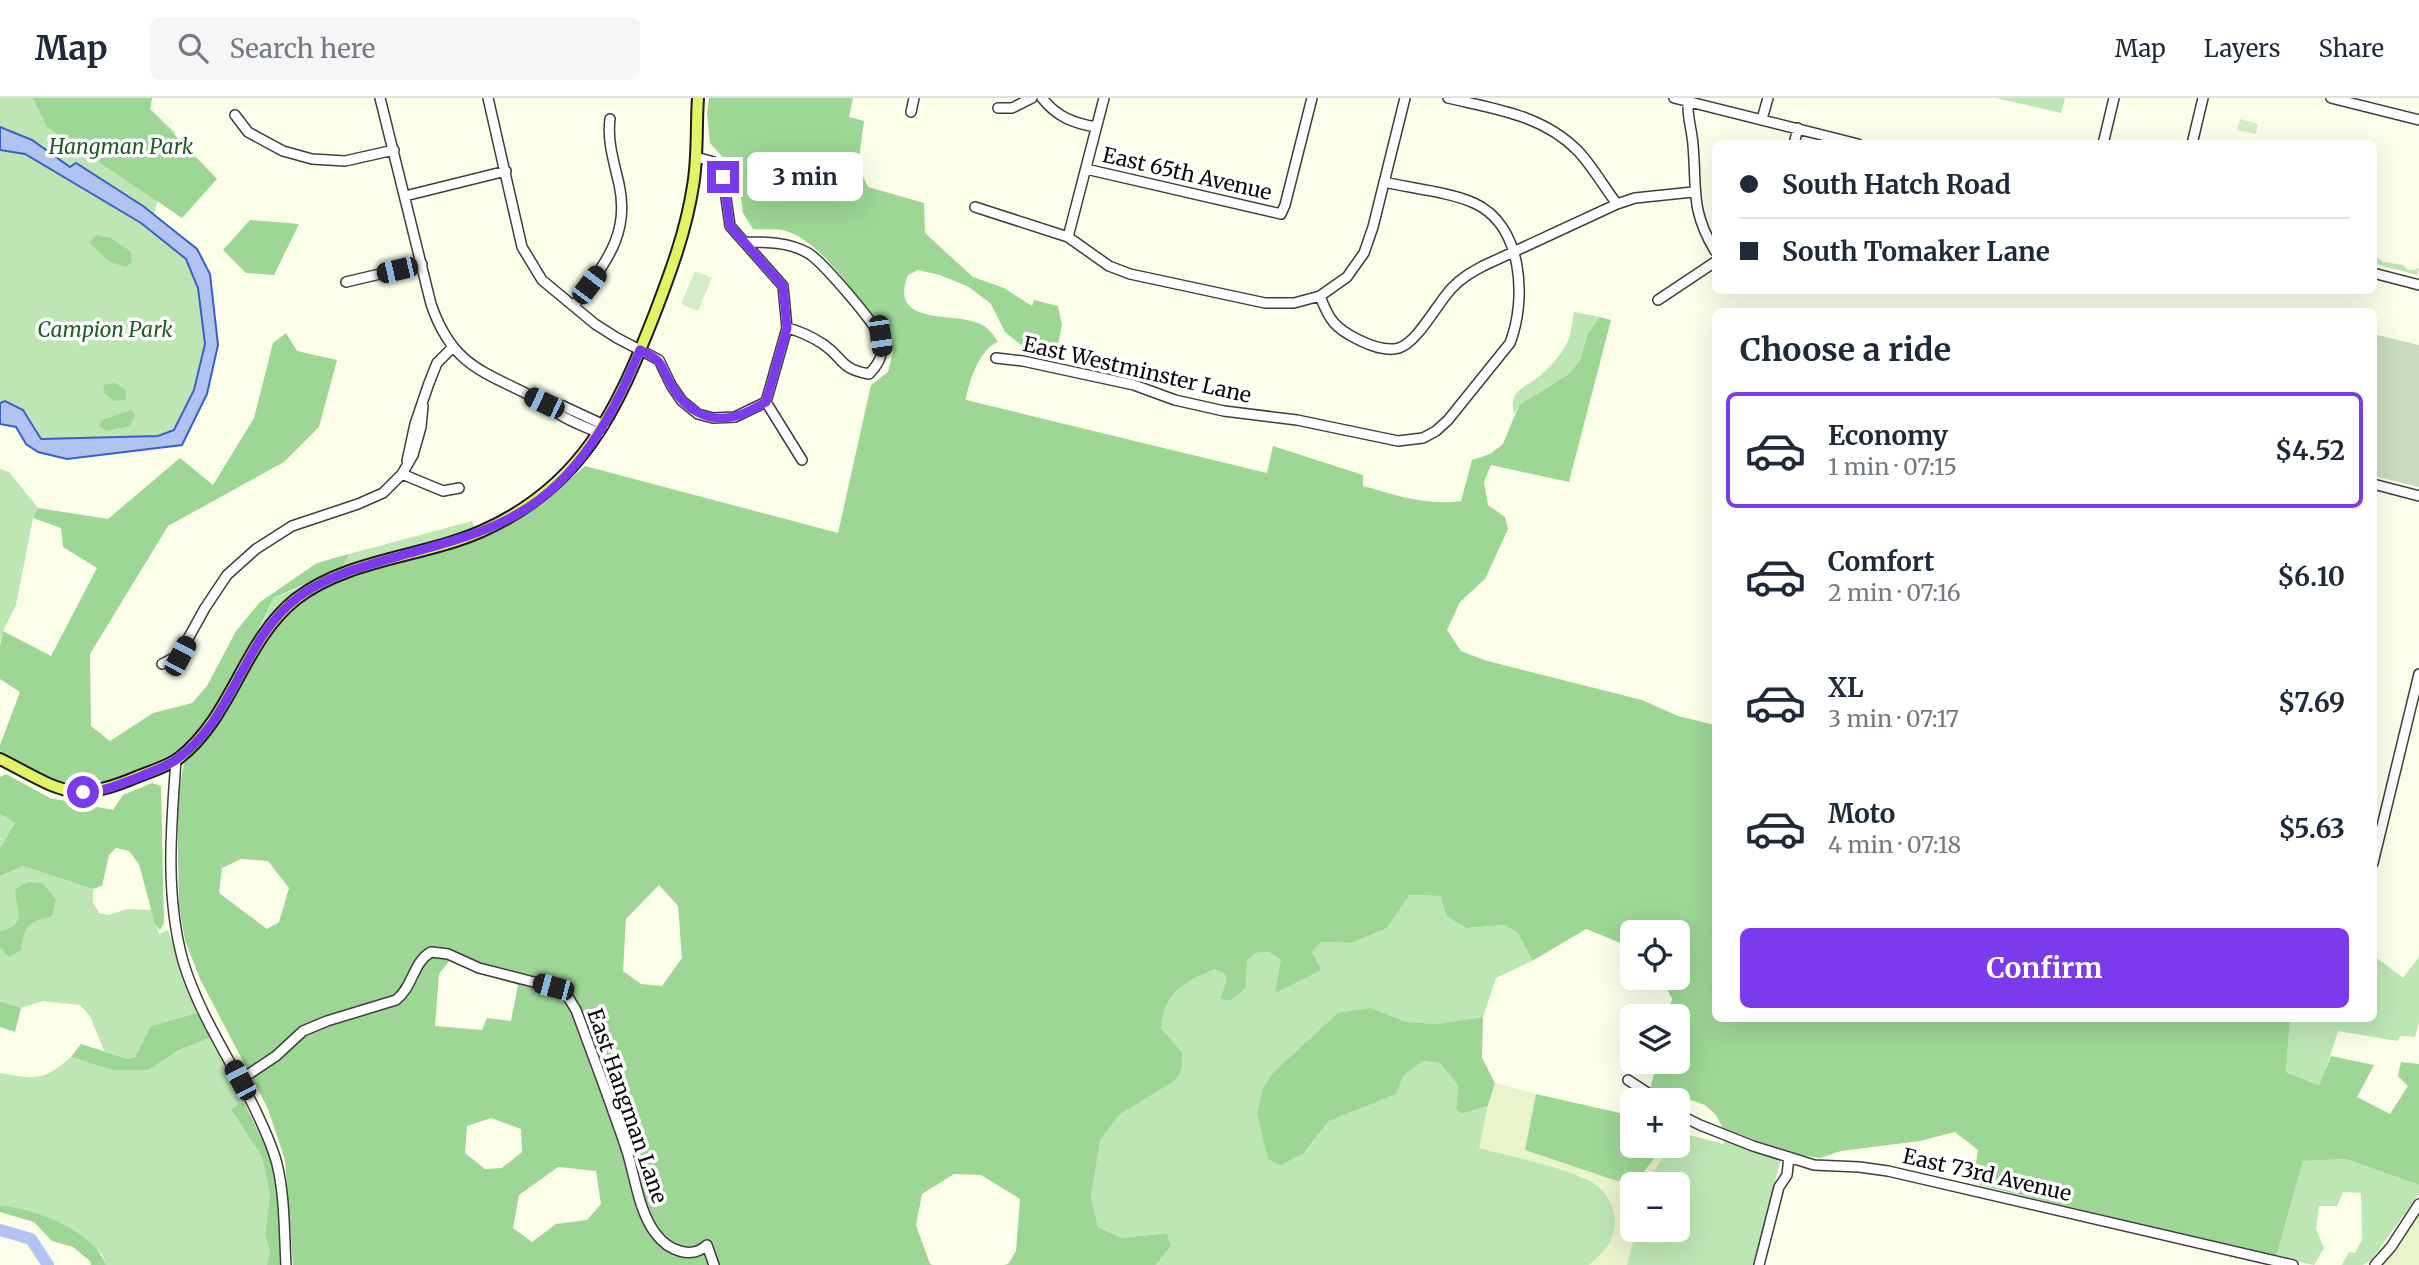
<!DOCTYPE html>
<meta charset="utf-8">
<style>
:root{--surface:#fff;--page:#f6f6f7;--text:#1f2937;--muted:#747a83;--line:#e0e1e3;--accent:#7c3aed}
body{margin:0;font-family:Merriweather,serif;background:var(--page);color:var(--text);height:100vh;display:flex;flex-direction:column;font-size:26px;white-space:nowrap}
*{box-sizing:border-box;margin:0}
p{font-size:23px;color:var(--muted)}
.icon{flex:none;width:38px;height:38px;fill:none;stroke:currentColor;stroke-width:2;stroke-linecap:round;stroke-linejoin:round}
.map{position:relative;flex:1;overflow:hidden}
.details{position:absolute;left:1712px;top:210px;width:665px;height:714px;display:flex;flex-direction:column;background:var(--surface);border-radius:10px;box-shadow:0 7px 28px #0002}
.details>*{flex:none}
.guide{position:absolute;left:1712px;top:42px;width:665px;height:154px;border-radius:10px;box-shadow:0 7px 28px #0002;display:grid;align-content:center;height:154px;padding:0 28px;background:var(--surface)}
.tools{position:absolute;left:1620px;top:822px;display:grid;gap:14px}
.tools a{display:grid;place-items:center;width:70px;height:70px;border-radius:10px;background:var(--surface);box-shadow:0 7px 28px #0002;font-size:35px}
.end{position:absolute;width:32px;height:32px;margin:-16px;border:9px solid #7c3aed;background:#fff;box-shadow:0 0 0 4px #fff}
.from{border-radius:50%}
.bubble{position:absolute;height:49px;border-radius:10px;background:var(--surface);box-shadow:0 7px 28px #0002;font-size:23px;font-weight:700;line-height:49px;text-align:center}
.car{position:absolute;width:21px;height:42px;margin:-21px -10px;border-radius:9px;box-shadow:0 0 5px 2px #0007;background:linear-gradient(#222 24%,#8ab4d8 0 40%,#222 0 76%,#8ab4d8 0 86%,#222 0)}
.guide b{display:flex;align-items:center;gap:24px;height:66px;font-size:26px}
.guide b+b{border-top:2px solid var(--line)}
.guide i{width:18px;height:18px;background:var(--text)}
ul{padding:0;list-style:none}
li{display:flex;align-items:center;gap:21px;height:116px;margin:0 14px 10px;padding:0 14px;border:4px solid transparent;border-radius:10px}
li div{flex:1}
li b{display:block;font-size:26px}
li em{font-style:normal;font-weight:700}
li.current{border-color:var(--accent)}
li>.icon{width:63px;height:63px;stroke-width:1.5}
h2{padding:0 28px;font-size:32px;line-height:84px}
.primary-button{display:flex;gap:14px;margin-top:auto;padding:14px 28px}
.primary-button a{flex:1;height:80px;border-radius:10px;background:var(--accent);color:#fff;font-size:28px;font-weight:700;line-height:80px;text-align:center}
header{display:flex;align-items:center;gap:42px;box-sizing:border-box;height:98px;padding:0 35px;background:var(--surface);border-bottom:2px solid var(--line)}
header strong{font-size:33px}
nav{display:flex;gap:38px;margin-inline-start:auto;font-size:24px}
.search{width:490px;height:63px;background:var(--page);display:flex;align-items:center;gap:18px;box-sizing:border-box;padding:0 24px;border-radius:10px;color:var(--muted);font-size:26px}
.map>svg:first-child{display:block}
.farmland{fill:#e8f2cb}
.green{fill:#bee6b5}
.forest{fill:#9dd695;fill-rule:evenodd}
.cemetery{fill:#c8ddbd}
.pitch{fill:#d3edc7}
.water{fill:#b1c3f3;stroke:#3b5fc6;stroke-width:2}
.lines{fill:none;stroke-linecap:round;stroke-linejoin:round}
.river{stroke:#b1c3f3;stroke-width:12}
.minor-casing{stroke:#3e3e3e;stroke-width:12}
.major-casing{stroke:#1c1c1c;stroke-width:14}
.minor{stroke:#fff;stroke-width:9}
.major{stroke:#e4f265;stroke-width:10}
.route{stroke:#7c3aed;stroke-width:9}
.labels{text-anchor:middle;stroke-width:7;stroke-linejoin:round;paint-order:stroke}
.park-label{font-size:21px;font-style:italic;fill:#1f5e27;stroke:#fff}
.street-label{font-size:21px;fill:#0b0b0b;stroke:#fff}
</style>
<header>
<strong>Map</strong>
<div class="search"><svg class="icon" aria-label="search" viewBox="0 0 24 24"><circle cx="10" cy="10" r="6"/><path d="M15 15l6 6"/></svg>Search here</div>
<nav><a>Map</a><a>Layers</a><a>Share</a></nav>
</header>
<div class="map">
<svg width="2419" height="1167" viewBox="0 0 2419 1167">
<rect width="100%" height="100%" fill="#fbfee9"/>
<path class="farmland" d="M 1495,985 L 1536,996 L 1525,1052 L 1617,1083 L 1657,1057 L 1661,1048 L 1669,1048 L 1646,1087 L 1633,1087 L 1633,1132 L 1636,1132 L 1627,1167 L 1589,1167 L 1599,1159 L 1614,1133 L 1615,1119 L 1609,1101 L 1598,1087 L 1582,1078 L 1478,1050 Z
M 2419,1113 L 2419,1167 L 2381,1167 Z"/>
<path class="green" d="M 0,0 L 152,0 L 150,11 L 175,34 L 152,124 L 190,154 L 205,184 L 212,247 L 179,338 L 40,348 L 0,315 Z
M 1996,0 L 2065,0 L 2061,15 Z
M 2378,160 L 2383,164 L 2403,167 L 2408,172 L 2414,172 L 2419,170 L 2417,177 L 2376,166 Z
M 1574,214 L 1600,219 L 1588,235 L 1580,262 L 1569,276 L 1519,307 L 1514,316 C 1507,290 1530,289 1544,274 C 1552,267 1561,256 1566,247 C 1571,238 1572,225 1574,214 Z
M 0,371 L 9,374 L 38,410 L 33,420 L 16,507 L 3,533 L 0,545 Z
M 472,423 L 475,431 L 342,470 L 349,456 Z
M 301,489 L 278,509 L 260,531 L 273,500 Z
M 0,716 L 15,725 L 0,751 Z
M 23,768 L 93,791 L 93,804 L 99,815 L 109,817 L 127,811 L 152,812 L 159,836 L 168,832 L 197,915 L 151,928 L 135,959 L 128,961 L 104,953 L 90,918 L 80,907 L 43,903 L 21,910 L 0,903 L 0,778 Z
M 1408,797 L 1440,798 L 1447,819 L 1467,830 L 1504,827 L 1518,835 L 1532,863 L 1496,880 L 1483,919 L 1437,926 L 1407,924 L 1371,910 L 1304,1056 L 1329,1023 L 1395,996 L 1403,978 L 1423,963 L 1440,965 L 1458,987 L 1456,1011 L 1461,1016 L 1488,1008 L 1479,1050 C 1504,1057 1581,1073 1598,1088 C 1609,1098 1616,1113 1615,1127 C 1613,1144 1602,1157 1589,1167 L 1156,1167 L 1171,1148 L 1167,1135 L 1122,1140 L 1098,1129 L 1091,1098 L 1099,1042 L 1119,1017 L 1176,982 L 1182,954 L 1161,930 C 1164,892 1183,885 1215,871 L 1226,875 L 1226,884 L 1220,901 L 1230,903 L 1246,890 L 1247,863 L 1255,855 L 1269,854 L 1282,862 L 1275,894 L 1321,844 L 1352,845 L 1387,830 Z
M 2373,857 L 2403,880 L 2419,859 L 2419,925 L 2415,939 L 2401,938 L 2397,943 L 2338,933 L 2320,989 L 2286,974 L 2290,921 L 2373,920 Z
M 210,940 L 244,1004 L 232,1011 L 262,1059 L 270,1097 L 265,1137 L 270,1153 L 267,1167 L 106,1167 L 102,1156 L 35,1115 L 0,1108 L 0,975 C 36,981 42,984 71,959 L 112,972 L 148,972 L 179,952 Z
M 1678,1034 L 1723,1046 L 1724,1043 L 1781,1060 L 1754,1167 L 1627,1167 L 1636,1132 L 1678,1132 L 1678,1087 L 1646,1087 L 1669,1048 L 1678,1048 Z
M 2346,1061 L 2419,1087 L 2419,1096 L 2372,1161 L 2363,1167 L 2342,1167 L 2349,1154 L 2355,1155 L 2362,1142 L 2361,1095 L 2343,1094 L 2337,1108 L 2319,1108 L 2316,1131 L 2324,1150 L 2314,1167 L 2276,1159 L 2303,1063 Z"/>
<path class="forest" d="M 33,0 L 152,0 L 150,11 L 217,81 L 182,120 L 47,29 Z
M 709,0 L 853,0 L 849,19 L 864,23 L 858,68 L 868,89 L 924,105 L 925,135 L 973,179 L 1004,190 L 1032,208 L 1034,202 L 1058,208 L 1062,227 L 1055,260 L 1031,255 L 1005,234 L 991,206 L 969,189 L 940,177 L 918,172 L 908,177 C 888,228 952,214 978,225 C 987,228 993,236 998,244 C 980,250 968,285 966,302 L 1267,375 L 1273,348 L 1363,377 L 1363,388 C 1396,397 1426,408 1461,403 L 1472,362 L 1490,356 L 1503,346 L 1519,307 L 1569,276 L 1580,262 L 1588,235 L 1600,219 L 1611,222 L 1569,384 L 1491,367 L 1484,384 L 1488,407 L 1505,419 L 1508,431 L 1485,481 L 1460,504 L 1447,532 L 1461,553 L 1484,562 L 1642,602 L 1678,618 L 1715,627 L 1715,920 L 2290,921 L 2286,974 L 2319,988 L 2331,958 L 2374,967 L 2357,999 L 2390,1016 L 2408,988 L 2398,978 L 2401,964 L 2419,966 L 2419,1087 L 2346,1061 L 2303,1063 L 2276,1159 L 1980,1087 L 1975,1072 L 1978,1052 L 1955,1034 L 1920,1043 L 1841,1053 L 1820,1060 L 1793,1056 L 1723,1030 L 1716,1017 L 1705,1007 L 1685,1000 L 1678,1004 L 1647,1003 L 1657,964 L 1678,964 L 1678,919 L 1667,919 L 1672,901 L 1662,880 L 1678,880 L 1678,835 L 1633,835 L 1633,850 L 1586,831 L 1532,863 L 1518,835 L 1504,827 L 1467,830 L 1447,819 L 1440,798 L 1409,797 L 1387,830 L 1352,845 L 1321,844 L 1312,854 L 1321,872 L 1275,895 L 1281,862 L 1269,854 L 1255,855 L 1247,863 L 1246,890 L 1230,903 L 1220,901 L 1226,884 L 1226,876 L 1215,871 C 1184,885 1164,892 1161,930 L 1182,954 L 1182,969 L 1176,982 L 1119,1017 L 1100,1042 L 1091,1098 L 1098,1129 L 1122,1140 L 1167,1135 L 1171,1148 L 1156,1167 L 1004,1167 L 1008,1166 L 1016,1153 L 1020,1101 L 981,1077 L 954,1076 L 922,1096 L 916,1127 L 930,1166 L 933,1167 L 293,1167 L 285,1062 L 268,1011 L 200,881 L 185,842 L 179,808 L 177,705 L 185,659 L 225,617 L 275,527 L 295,507 L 319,491 L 356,475 L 499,431 L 556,393 L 585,368 L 838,435 L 871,287 L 888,274 L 893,254 C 873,219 825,144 786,133 C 776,130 763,132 753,131 L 743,115 L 738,76 L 710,45 L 707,16 ZM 241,761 L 268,763 L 289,790 L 279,824 L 267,831 L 219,795 L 222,770 ZM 659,787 L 678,808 L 682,860 L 662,888 L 641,886 L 623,873 L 626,821 ZM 450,862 L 518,887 L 511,923 L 487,920 L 482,932 L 435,928 L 439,876 ZM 491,1020 L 521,1031 L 522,1054 L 502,1070 L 485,1071 L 465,1055 L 467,1028 ZM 558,1069 L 596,1073 L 601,1106 L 587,1122 L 556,1126 L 532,1144 L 513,1130 L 519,1097 Z
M 250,122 L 299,126 L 274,177 L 246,175 L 223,152 Z
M 96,137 L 111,140 L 130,153 L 132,164 L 126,169 L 110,164 L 89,145 Z
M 286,235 L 297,253 L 337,262 L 319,329 L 284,364 L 168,428 L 90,556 L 91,628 L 110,643 L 153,615 L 192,605 L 207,588 L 236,533 L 260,504 L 317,465 L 349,456 L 342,470 L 273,500 C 256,540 212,629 177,653 C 164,661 147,667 133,674 C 114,683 89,692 66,687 C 43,682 21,665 0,653 L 0,647 L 20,594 L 0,581 L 0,548 L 3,533 L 51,558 L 97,470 L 63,449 L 61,430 L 33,420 L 38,410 L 108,421 L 180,360 L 213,387 L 254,320 L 273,245 Z
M 115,285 L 126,292 L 126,302 L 114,303 L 105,296 L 103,287 Z
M 132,312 L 135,317 L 130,328 L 106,333 L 99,328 L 102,322 Z
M 6,676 L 50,700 L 113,712 L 123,697 L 152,685 L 161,688 L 164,825 L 160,832 L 155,826 L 139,766 L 129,753 L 116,750 L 109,757 L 102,788 L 93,791 L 23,768 L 0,778 L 0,751 L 15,725 L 0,716 L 0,679 Z
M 28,784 L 43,785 L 56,802 L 52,818 C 27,825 25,827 21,852 L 9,859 L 0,849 L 0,834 L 14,828 L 19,820 L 15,791 Z
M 0,903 L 21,910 L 15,934 L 0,929 Z
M 1371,910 L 1407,924 L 1437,926 L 1483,919 L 1482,960 L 1495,985 L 1488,1008 L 1461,1016 L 1456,1011 L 1458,987 L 1440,965 L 1423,963 L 1403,978 L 1396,996 L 1329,1023 L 1304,1055 L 1281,1067 L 1268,1061 L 1257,1016 L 1263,990 L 1273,975 L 1338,915 Z
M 197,915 L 210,940 L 179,952 L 148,972 L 112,972 L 71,959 L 81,946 L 128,961 L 135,959 L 151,928 Z
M 1536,996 L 1633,1018 L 1633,1048 L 1661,1048 L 1657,1057 L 1638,1081 L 1617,1083 L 1525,1052 Z
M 244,1004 L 273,1065 L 279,1105 L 281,1167 L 267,1167 L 270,1153 L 265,1137 L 270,1097 L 262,1059 L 231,1011 Z
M 0,1108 C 33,1109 95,1134 106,1167 L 91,1167 L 90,1163 L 73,1149 L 52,1143 L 34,1124 L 0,1114 Z"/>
<path class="cemetery" d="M 2373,236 L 2419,247 L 2419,389 L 2373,378 Z"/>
<path class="pitch" d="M 2240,21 L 2258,26 L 2256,36 L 2237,32 Z
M 695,173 L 712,180 L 698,213 L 681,206 Z"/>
<path class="water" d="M 0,29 L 32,42 L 70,69 L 76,65 L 143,108 L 197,151 L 210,176 L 218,247 L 207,296 L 182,347 L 67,361 L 38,354 L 26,346 L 16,329 L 0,326 L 0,305 L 5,303 L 23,312 L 41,341 L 158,338 L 174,332 L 194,292 L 205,246 L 198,190 L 186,161 L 141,125 L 25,56 L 0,52 Z"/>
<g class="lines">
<path class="river" d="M 0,1132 L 31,1141 L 48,1167"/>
<g class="minor-casing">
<path id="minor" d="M 380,0 L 431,206 C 453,271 487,274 541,303 C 548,307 553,312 559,316 C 571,324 586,329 599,335
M 488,0 L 522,149 L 542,182 L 595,226 L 617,240 L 659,262 L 671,287 L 682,303 L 698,316 L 713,320 L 735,319 L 766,304 L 787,230 L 783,188 L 730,128 L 723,79 L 714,64 L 696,59
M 1042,0 C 1057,19 1073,25 1096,29
M 1448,0 C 1495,11 1543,17 1578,53 C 1593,69 1604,89 1617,106
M 1674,0 L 1858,46
M 2331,0 L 2419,22
M 1688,4 C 1687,19 1692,32 1693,47 C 1697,92 1690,111 1715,153
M 998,10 L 1012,10 L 1032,0
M 911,14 L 914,0
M 235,17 L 248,34 L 283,53 L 312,61 L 345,63 L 394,52
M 1762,21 L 1768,0
M 1794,46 L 1798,30
M 2103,46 L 2114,0
M 2192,46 L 2203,0
M 1086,71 L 1281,116 L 1285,107 L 1312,0
M 405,98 L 506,73
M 975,109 L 1068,139 L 1109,168 L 1130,176 L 1265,205 L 1294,205 L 1320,198 C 1329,222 1335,230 1357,241 C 1369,247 1385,254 1399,250 C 1418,244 1438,204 1452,190 C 1461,180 1472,174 1483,168 L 1617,106 L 1635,100 L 1693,94
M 1068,139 L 1104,0
M 745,144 C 766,144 789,144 808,155 C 822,163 872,222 879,237 C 886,253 880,265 869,276 C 838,270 845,261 823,246 C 812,239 800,233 787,230
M 2373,175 L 2419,187
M 346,184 L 422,166
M 1320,198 L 1347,179 L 1364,155 L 1373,129 L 1405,0
M 1658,202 L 1715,164
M 574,208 C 602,168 631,139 619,86 C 614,64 607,43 610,21
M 996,260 L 1023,263 L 1134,287 L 1175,302 L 1224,313 L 1297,322 L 1398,343 L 1423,340 L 1436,333 L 1448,322 L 1510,245 C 1527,201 1523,127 1474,105 C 1450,94 1410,90 1384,84
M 766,304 L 802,362
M 546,305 L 563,308 L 604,327
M 407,363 L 415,326 L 429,285 L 437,265 L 452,250
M 402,376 L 443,393 L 459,390
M 2373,386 L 2419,398
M 162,566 L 179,557 L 205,510 L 227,477 L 256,451 L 292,428 L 358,406 L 383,395 L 402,376 L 413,357 L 421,329 L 423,308
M 176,662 C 171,729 165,798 183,863 C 198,914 229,960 253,1007 C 262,1026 272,1046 277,1066 C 285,1099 284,1134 286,1167
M 2373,765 L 2419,576
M 240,982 L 276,958 L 303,933 L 327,923 L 396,902 C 413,889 413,864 431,854 L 448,856 L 479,870 L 553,889 L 568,899 L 576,912 C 593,958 610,1003 626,1050 C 635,1077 638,1113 656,1136 C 668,1152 691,1162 707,1147 L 714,1167
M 1628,982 L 1660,1003
M 1678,1016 L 1700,1027 L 1753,1048 L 1814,1067 L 1859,1069 L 1888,1073 L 2293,1167
M 1759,1167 L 1779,1089 L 1787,1077 L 1789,1059
M 2375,1167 L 2391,1149 L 2419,1106"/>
</g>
<g class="major-casing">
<path id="major" d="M 0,661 C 61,692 71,707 139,678 C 152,673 168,668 179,660 C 233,618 243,543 296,501 C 347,461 424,459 482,433 C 583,388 617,312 655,215 C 671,173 686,133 693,88 C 698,60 696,29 698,0"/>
</g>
<use href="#minor" class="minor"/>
<use href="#major" class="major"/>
</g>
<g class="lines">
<path class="route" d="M 83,694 C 104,694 120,686 139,679 C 152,673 166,669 177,661 C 234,621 242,542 297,500 C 328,476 372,466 410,455 C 447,445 485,435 519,415 C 580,380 614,315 640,252 C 666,265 658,265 672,288 C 685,311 708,326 736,318 C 746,316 756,309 766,304 L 787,230 L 783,188 L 730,128 L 723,79"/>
</g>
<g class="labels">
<g class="park-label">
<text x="121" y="56">Hangman Park</text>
<text x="105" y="239">Campion Park</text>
</g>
<g class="street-label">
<text transform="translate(1187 76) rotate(13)" y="7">East 65th Avenue</text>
<text transform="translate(1137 272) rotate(13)" y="7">East Westminster Lane</text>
<text transform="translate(627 1008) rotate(71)" y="7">East Hangman Lane</text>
<text transform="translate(1987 1077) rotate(13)" y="7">East 73rd Avenue</text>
</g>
</g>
</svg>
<div class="tools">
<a><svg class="icon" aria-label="locate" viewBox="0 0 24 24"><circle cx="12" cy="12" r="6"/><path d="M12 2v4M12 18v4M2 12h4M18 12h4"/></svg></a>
<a><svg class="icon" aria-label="layers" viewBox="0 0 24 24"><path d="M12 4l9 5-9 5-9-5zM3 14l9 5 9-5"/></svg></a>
<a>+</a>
<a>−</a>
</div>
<i class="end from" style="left:83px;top:694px"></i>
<i class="end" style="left:723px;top:79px"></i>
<div class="bubble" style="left:747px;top:54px;width:116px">3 min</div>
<i class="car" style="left:397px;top:172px;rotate:257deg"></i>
<i class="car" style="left:589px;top:187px;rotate:37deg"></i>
<i class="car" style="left:880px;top:238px;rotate:172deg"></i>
<i class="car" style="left:544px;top:305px;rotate:296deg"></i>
<i class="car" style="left:180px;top:558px;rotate:28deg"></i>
<i class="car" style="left:553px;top:889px;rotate:285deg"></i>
<i class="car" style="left:240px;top:982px;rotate:332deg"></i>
<div class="guide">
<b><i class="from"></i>South Hatch Road</b>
<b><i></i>South Tomaker Lane</b>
</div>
<section class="details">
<h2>Choose a ride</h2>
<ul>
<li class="current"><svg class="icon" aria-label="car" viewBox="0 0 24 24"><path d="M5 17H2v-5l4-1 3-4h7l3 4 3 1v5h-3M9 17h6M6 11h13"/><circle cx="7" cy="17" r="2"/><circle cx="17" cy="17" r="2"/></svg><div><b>Economy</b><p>1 min · 07:15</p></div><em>$4.52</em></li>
<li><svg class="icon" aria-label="car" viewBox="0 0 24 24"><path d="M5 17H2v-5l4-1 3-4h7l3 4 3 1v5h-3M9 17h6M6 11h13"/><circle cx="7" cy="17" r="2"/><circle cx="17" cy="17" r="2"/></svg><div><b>Comfort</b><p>2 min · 07:16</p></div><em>$6.10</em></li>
<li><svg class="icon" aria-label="car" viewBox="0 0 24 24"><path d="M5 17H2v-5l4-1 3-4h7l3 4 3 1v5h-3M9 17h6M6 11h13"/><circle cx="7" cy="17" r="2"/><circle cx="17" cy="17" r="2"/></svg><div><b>XL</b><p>3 min · 07:17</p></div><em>$7.69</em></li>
<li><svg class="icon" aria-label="car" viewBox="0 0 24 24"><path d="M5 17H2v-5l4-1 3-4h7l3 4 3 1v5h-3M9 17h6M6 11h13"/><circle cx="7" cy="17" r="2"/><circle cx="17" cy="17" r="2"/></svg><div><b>Moto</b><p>4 min · 07:18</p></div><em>$5.63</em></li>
</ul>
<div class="primary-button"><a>Confirm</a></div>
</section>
</div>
